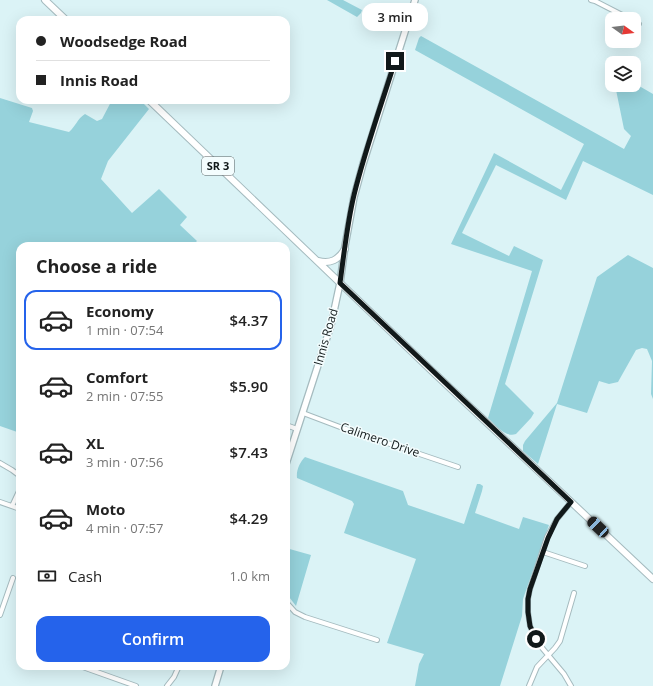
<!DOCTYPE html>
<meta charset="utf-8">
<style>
:root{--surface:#fff;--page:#f6f6f6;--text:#222;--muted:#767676;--line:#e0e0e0;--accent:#2563eb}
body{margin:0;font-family:"Open Sans",sans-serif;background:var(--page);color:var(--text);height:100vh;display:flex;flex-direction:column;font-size:15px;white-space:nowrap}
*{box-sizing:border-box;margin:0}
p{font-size:13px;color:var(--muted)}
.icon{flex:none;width:22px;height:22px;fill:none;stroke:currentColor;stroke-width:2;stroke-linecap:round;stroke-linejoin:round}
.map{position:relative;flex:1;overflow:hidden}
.panel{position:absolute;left:16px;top:242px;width:274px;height:428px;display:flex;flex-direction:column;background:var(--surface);border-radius:12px;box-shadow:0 4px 16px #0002}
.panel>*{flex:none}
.hud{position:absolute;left:16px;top:16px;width:274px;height:88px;border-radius:12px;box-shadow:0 4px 16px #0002;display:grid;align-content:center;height:88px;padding:0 20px;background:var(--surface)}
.needle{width:26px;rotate:105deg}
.controls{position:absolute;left:605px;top:12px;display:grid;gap:8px}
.controls a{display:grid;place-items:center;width:36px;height:36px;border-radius:8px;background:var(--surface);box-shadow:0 4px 16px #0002;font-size:20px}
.end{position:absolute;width:18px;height:18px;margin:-9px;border:5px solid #11191a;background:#fff;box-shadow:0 0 0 2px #fff}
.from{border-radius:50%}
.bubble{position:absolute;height:28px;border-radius:12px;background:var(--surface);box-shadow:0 4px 16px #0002;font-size:13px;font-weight:600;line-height:28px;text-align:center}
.car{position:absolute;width:12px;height:24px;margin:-12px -6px;border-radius:5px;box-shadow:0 0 3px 1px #0007;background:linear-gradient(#222 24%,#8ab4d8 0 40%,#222 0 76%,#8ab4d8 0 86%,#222 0)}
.hud b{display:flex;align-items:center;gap:14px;height:38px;font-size:15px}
.hud b+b{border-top:1px solid var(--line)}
.hud i{width:10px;height:10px;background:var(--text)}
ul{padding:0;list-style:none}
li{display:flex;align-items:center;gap:12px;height:60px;margin:0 8px 6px;padding:0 12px;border:2px solid transparent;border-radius:12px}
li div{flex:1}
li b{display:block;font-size:15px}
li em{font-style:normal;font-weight:600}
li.selected{border-color:var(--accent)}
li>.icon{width:36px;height:36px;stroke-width:1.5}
h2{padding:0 20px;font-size:18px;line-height:48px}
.pay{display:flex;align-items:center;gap:10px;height:44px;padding:0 20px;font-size:15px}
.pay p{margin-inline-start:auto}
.button{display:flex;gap:8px;margin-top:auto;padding:8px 20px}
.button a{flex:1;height:46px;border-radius:12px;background:var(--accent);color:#fff;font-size:16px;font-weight:600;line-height:46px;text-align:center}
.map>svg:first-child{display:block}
.green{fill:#96d2db}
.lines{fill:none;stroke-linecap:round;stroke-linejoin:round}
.street-casing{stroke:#a5bbbf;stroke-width:6}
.secondary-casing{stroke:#a5bbbf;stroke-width:8}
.primary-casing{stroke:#a5bbbf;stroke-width:8}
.street{stroke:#fff;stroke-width:4}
.secondary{stroke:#fff;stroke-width:5.5}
.primary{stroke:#fff;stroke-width:6}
.route{stroke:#11191a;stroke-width:5}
.labels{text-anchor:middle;stroke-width:3;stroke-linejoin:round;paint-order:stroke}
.shield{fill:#f4fdfe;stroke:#555d5e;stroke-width:1}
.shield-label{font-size:11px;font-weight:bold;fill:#11191a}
.street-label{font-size:12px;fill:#11191a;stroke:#f4fdfe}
</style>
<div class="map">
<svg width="653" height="686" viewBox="0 0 653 686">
<rect width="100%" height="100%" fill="#dbf3f6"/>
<path class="green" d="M 327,0 L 343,0 L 362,10 L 361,13 L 357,17 Z
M 421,36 L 624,149 L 631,136 L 624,129 L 615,85 L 634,85 L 634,83 L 653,94 L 653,195 L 583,161 L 566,200 L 496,165 L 462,233 L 509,256 L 514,246 L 543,260 L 505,384 L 534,413 L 531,418 L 516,434 C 505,438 496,425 488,418 L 532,271 L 451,244 L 494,153 L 561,190 L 584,144 L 415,50 L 419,38 Z
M 0,98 L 32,108 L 33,111 L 29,122 L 69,132 C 76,126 77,119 85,114 L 97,121 L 102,119 L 112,100 L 140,100 L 149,109 L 108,161 L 101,179 L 132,213 L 159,189 L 187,217 L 180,225 L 197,241 L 192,246 L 20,246 L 20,433 L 0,426 Z
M 628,255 L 653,268 L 653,399 L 651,394 L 652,361 L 647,349 L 642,348 L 636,350 L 618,382 L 609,384 L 599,381 L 587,413 L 557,404 L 538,464 L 523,451 L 523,445 L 525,441 L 557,403 L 597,277 Z
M 305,457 L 403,491 L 408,505 L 464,524 L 477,484 L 480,484 L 483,486 L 482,491 L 475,513 L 519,529 L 523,517 L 549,525 L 523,599 L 522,616 L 500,686 L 415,686 L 419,664 L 424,654 L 387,643 L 416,559 L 344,533 L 354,504 L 352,501 L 297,478 C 296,470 300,462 305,457 Z
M 286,548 L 311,555 L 296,606 L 286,593 Z"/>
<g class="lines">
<g class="street-casing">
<path id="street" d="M 591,0 L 595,1 L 630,19
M 634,21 L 639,24
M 303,413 L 340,427 L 458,467
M 286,425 L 297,429
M 0,463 L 12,470 L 20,476
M 0,502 L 20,509
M 571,502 L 557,519 L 547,537 L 530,589 L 528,599 L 528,612 L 530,626 L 536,639 L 543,649 L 564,674 L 571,686
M 12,506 L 20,489
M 543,552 L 585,566
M 286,602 L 295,612 L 305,617 L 377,640
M 0,615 L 13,578
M 80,666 L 136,686
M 167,686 L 174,677 L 179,666
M 529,686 L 537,667 L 555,648 L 560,641 L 574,593"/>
</g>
<g class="secondary-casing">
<path id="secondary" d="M 286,464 L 331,325 L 340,283 L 345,246 L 354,197 L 363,164 L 415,0
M 215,686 L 221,666"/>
</g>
<g class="primary-casing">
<path id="primary" d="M 45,0 L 66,20
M 149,100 L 432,371 L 653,579
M 318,261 C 331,264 338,260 345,249"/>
</g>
<use href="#street" class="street"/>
<use href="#secondary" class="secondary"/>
<use href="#primary" class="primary"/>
</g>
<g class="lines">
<path class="route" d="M 395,61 C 381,106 365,150 354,195 C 347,224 344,254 340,283 L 571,502 L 557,519 L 548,538 L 530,589 L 528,599 L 528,612 L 530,626 L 536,639"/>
</g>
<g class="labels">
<rect class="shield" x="202" y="157" width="32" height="18" rx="3"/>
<g class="shield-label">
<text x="218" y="170">SR 3</text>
</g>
<g class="street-label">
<text transform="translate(326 337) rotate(-74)" y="4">Innis Road</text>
<text transform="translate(380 440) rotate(19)" y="4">Calimero Drive</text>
</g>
</g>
</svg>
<div class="controls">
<a><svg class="needle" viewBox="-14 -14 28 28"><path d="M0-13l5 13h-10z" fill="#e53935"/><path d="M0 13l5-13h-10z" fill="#767676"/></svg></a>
<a><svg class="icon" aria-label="layers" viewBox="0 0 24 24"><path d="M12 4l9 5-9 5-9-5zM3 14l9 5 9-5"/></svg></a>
</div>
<i class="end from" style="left:536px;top:639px"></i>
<i class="end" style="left:395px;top:61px"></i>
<div class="bubble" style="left:362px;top:3px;width:66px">3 min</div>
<i class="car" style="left:598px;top:527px;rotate:313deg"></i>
<div class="hud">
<b><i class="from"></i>Woodsedge Road</b>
<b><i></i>Innis Road</b>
</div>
<section class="panel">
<h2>Choose a ride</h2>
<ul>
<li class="selected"><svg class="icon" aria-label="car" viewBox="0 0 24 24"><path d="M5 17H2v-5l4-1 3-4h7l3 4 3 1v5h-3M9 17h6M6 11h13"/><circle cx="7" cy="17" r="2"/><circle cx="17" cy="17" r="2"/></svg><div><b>Economy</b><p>1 min · 07:54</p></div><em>$4.37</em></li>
<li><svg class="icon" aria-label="car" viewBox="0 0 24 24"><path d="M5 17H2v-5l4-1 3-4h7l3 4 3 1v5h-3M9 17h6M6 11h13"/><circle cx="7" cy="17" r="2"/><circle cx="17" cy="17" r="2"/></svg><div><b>Comfort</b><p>2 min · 07:55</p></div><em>$5.90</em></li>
<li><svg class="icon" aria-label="car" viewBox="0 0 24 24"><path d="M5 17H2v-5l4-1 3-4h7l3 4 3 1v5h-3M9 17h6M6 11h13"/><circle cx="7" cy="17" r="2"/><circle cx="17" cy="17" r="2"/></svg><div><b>XL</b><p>3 min · 07:56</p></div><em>$7.43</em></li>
<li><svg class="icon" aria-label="car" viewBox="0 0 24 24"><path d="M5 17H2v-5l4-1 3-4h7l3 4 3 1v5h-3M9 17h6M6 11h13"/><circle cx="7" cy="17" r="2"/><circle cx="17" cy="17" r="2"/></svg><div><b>Moto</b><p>4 min · 07:57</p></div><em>$4.29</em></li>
</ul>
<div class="pay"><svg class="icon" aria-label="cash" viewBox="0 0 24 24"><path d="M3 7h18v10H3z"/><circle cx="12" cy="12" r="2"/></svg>Cash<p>1.0 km</p></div>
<div class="button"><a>Confirm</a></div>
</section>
</div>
